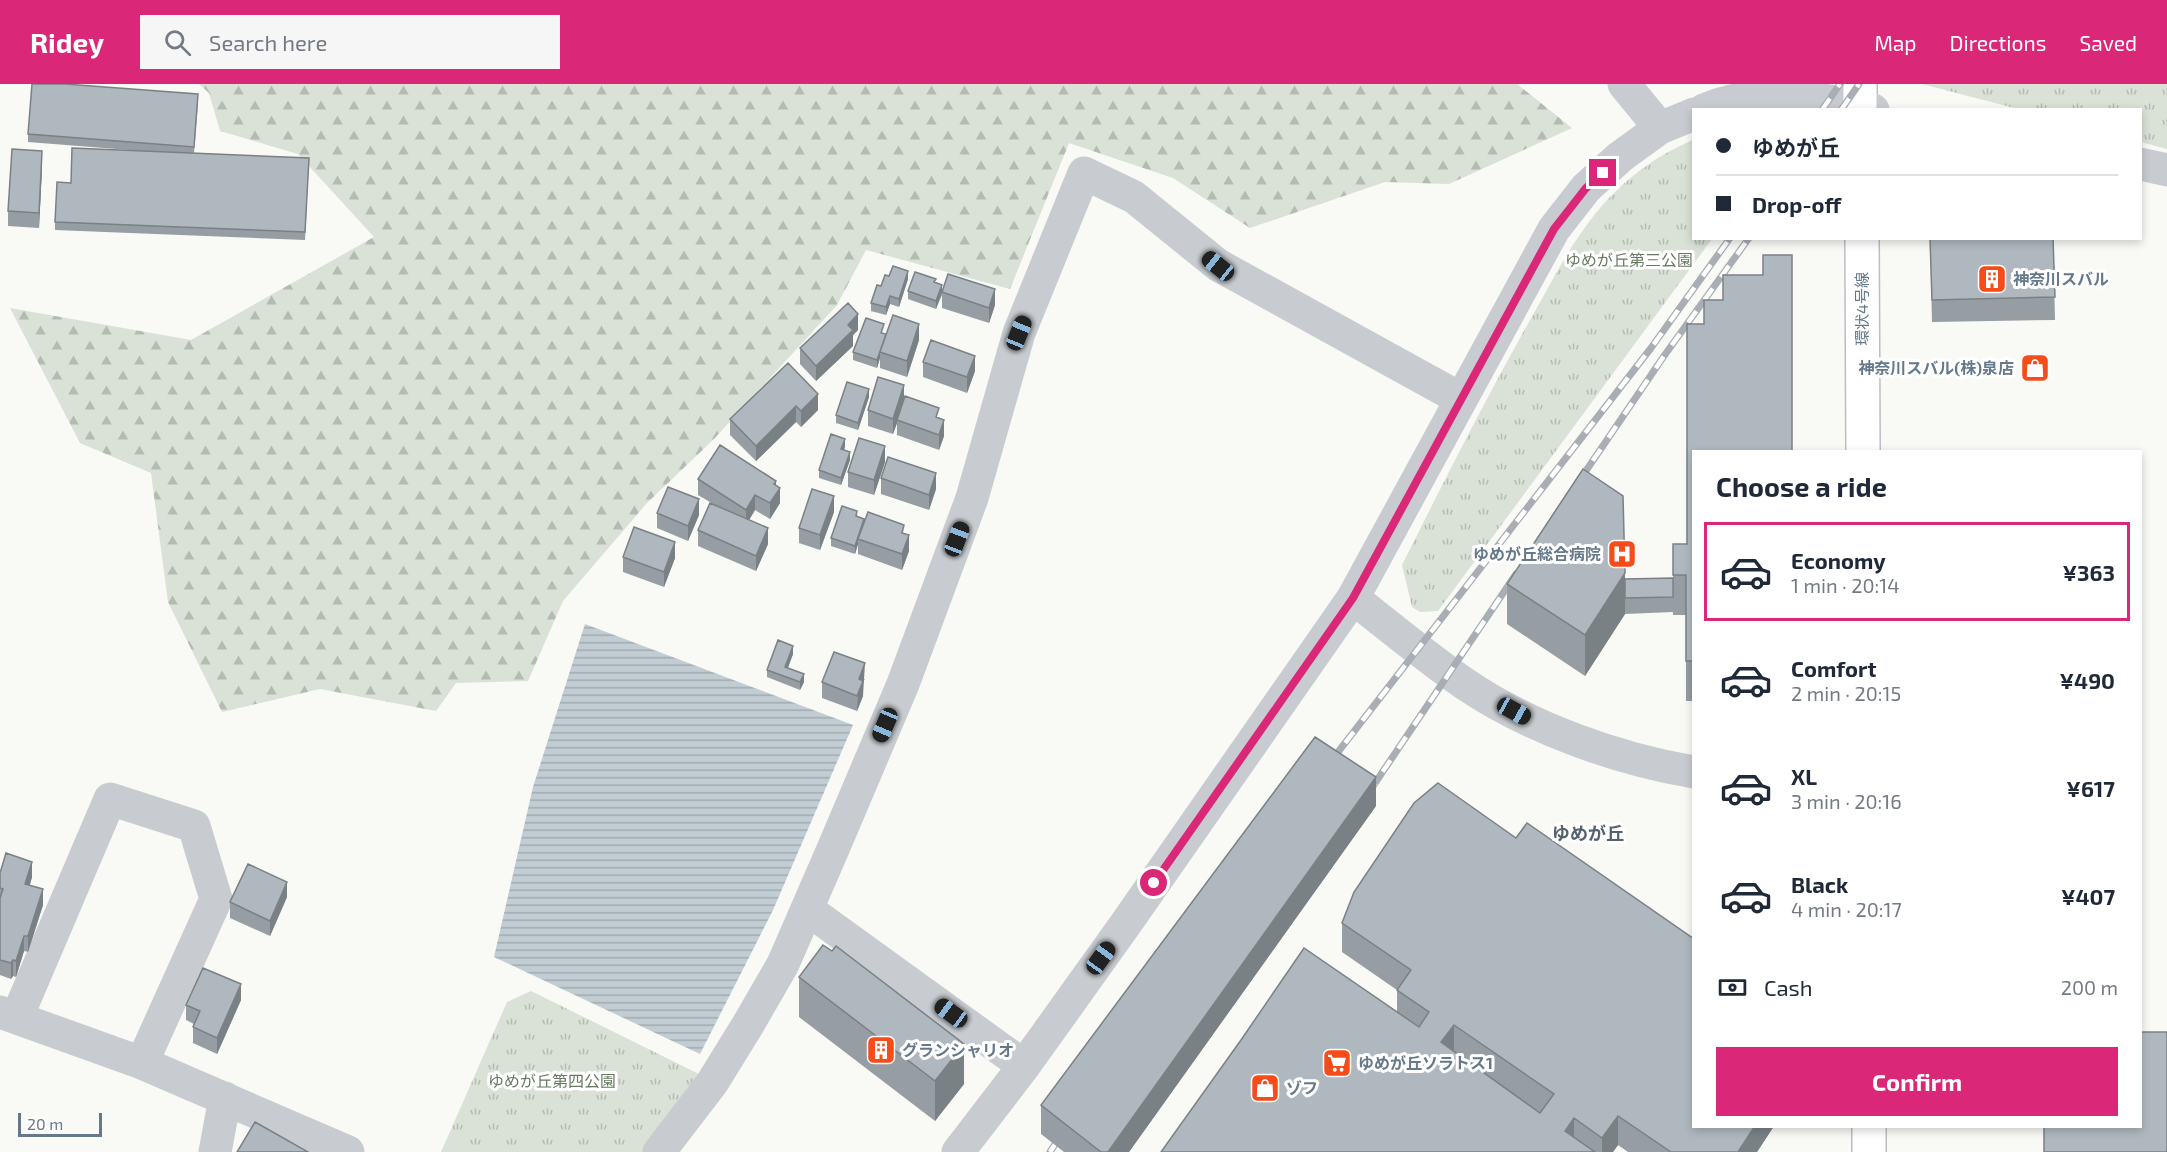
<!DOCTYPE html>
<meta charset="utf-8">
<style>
:root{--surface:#fff;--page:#f6f6f7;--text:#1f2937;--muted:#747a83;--line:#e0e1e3;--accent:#db2777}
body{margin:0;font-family:"Exo 2","Noto Sans JP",sans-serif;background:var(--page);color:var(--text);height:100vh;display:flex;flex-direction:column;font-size:22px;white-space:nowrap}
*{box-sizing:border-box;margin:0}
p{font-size:20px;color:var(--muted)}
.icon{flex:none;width:33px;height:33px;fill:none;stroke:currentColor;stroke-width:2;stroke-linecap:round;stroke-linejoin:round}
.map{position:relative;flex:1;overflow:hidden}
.drawer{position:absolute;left:1692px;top:366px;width:450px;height:678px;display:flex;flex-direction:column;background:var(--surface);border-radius:0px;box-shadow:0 3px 9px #0003}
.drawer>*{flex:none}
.guide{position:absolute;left:1692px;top:24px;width:450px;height:132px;border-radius:0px;box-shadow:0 3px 9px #0003;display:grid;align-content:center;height:132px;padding:0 24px;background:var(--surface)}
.scale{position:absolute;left:18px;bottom:15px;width:84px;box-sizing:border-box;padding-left:6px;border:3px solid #65798a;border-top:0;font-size:16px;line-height:21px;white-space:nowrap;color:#65798a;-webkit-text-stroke:4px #fff;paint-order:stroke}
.end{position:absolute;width:27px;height:27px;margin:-14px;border:8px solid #db2777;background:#fff;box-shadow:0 0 0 3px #fff}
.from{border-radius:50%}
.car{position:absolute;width:18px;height:36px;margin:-18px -9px;border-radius:8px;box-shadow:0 0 4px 2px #0007;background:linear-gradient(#222 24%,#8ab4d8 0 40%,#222 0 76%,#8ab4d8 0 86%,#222 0)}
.guide b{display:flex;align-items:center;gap:21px;height:57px;font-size:22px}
.guide b+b{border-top:2px solid var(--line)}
.guide i{width:15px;height:15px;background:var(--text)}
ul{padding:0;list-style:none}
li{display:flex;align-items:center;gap:18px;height:99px;margin:0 12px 9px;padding:0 12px;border:3px solid transparent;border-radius:0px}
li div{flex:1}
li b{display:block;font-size:22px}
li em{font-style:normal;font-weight:700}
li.selected{border-color:var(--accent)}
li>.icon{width:54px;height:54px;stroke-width:1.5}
h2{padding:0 24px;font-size:27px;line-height:72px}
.pay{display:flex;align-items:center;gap:15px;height:66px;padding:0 24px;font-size:22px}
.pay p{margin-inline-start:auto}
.button{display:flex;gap:12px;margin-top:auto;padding:12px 24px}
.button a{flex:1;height:69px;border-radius:0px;background:var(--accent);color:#fff;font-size:24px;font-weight:700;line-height:69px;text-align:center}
header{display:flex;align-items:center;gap:36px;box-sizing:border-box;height:84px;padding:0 30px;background:var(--accent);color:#fff}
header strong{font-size:28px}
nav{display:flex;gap:33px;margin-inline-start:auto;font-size:21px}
.search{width:420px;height:54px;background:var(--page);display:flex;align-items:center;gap:15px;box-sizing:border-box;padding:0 21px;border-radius:0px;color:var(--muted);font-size:22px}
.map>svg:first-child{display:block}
.grass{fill:url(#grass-tufts)}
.forest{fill:url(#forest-firs)}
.water{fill:url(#water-rules)}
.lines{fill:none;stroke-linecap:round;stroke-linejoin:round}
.major-casing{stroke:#bbbfc3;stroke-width:36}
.minor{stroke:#c8ccd0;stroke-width:33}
.major{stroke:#fff;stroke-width:33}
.rail-casing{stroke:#a8aeb4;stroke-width:7}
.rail{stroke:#fff;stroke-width:4.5;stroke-dasharray:14;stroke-linecap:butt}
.wall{fill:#969ea3}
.shaded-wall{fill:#7a8185}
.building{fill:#afb8be;stroke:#7a8185;stroke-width:1.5;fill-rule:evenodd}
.route{stroke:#db2777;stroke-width:8}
.labels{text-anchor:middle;stroke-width:6;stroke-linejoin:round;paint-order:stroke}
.park-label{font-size:16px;fill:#667a60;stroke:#fff}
.poi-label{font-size:16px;font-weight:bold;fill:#65798a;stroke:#fff;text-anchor:start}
.street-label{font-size:16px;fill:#65798a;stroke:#fff}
.neighbourhood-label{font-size:18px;font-weight:bold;fill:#53626e;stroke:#fff}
</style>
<header>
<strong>Ridey</strong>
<div class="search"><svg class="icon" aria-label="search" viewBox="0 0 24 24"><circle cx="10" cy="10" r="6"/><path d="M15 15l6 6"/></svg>Search here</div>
<nav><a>Map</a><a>Directions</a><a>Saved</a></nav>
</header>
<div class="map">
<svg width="2167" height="1068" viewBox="0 0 2167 1068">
<defs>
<pattern id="grass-tufts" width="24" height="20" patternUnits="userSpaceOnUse" patternTransform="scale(1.5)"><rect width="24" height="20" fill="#dae1d6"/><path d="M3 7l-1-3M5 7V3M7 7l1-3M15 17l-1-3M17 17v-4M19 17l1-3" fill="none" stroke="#b4bbb3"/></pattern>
<pattern id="forest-firs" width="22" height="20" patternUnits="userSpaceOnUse" patternTransform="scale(1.5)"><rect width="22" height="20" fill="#dae1d6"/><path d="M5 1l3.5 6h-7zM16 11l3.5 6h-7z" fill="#b4bbb3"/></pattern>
<pattern id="water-rules" width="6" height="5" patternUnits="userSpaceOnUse" patternTransform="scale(1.5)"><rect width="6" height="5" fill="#c1cdd2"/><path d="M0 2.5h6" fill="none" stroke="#a0abb0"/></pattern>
</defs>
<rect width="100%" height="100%" fill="#f9f9f6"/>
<path class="grass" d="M 1922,0 L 2167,0 L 2167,65 L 2141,58 L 2140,26 L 2018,25 Z
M 1693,56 L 1694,154 L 1712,155 L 1438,527 L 1420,528 L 1412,523 L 1402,481 C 1443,399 1484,318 1529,238 C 1550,201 1569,162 1596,129 C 1621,98 1656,71 1693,56 Z
M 531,907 L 701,991 L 644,1068 L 441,1068 L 507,918 Z"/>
<path class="forest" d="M 199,0 L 1517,0 L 1572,44 L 1449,100 L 1385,98 L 1250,144 L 1173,94 L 1069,59 L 1010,205 L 866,166 L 837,221 L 713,356 L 647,419 L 563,517 L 528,597 L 456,599 L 436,627 L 320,605 L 222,628 L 168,518 L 151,389 L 80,359 L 10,224 L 191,256 L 374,153 L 298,70 L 220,47 L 209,9 Z"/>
<path class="water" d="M 585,540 L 853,641 L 773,826 L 700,970 L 494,873 L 533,703 Z"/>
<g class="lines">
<g class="major-casing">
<path id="major" d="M 1860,0 L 1860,26
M 1862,154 L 1863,368
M 1869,1042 L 1869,1068"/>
</g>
<path class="minor" d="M 1624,0 L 1660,44
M 1704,26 C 1763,1 1813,13 1873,26
M 2140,80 L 2167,86
M 1353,514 C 1390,543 1426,573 1465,600 C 1530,644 1617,675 1694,688
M 807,825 L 1024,982
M 0,928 L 142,979 L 348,1068
M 17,933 L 110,715 L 194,742 L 216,815 L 142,979
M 215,1068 L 225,1014
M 659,1068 L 712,999 L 749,939 L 783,880 L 833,765 L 903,600 L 972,414 L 1019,249 L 1084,89 L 1134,113 L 1218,181 L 1461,315
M 958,1068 L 1024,982 L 1127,838 L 1353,514 L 1554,145 L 1586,104 L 1620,73 L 1660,44 L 1694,30"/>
<use href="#major" class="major"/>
<g class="rail-casing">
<path id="rail" d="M 1822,26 L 1840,0
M 1841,26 L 1859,0
M 1577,400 L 1664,272 L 1749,154
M 1328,681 L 1651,264 L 1730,154
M 1367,711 L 1516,490
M 1050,1068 L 1063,1048"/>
</g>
<use href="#rail" class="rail"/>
</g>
<path class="wall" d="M 198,18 L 194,69 L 309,74 L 305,156 L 55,146 L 55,138 L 71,99 L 142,67 L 28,58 L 28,50 Z
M 42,83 L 39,144 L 8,142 L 8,127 Z
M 1930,154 L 2053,154 L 2055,236 L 1932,238 Z
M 1763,171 L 1792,171 L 1792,368 L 1694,368 L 1694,617 L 1686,617 L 1686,531 L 1673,531 L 1673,528 L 1625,530 L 1585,592 L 1507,540 L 1507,500 L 1583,385 L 1623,412 L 1625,495 L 1673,494 L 1673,460 L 1687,460 L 1687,240 L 1704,240 L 1704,216 L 1723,216 L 1723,191 L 1763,191 Z
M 889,192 L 908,195 L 899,223 L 890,220 L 886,231 L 871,227 L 871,219 Z
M 936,198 L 942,206 L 995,221 L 989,239 L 942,224 L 942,211 L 936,225 L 908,215 L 908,207 Z
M 858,246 L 853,251 L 853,262 L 816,297 L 800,280 L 800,264 Z
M 884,248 L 883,249 L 886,250 L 919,256 L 907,293 L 880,284 L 880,274 L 877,284 L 853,276 L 853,268 Z
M 923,278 L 975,287 L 967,309 L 923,293 Z
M 788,279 L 818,326 L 801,343 L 796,338 L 756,377 L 730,351 L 730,335 Z
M 869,313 L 858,346 L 836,339 L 836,331 Z
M 904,315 L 939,334 L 944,352 L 939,366 L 897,351 L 897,339 L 893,350 L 868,342 L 868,326 Z
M 845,363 L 844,366 L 850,376 L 841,401 L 819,394 L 819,386 Z
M 885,378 L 874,411 L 848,403 L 848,388 Z
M 881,394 L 936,405 L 929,426 L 881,410 Z
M 698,395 L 776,401 L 780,419 L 770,435 L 755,426 L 749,436 L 768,460 L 756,487 L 698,462 L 698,446 L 715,421 L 698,411 Z
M 834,428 L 820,466 L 799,459 L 799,444 Z
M 657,429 L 699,431 L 688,457 L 657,444 Z
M 857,432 L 864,438 L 904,450 L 909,467 L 902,486 L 858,470 L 858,460 L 855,470 L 831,462 L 831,454 Z
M 623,473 L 675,474 L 664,503 L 623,488 Z
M 793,570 L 788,584 L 804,598 L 800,606 L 767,593 L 767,586 Z
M 865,595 L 863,598 L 863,612 L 857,627 L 822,614 L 822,598 Z
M 1376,722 L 1129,1068 L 1064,1068 L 1041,1050 L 1041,1021 Z
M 0,789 L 32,793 L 30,801 L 43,821 L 28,868 L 24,867 L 16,893 L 13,892 L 11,895 L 0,891 Z
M 287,813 L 270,852 L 230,834 L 230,818 Z
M 1342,839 L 1694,1042 L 1774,1042 L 1757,1068 L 1628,1068 L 1618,1061 L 1613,1068 L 1161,1068 L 1397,928 L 1397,906 L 1342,868 Z
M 799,893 L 964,1000 L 935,1037 L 799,933 Z
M 241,916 L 217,970 L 193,959 L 193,943 L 194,940 L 186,936 L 186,921 Z"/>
<path class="shaded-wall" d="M 42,67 L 42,83 L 39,144 L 39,129 Z
M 908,187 L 908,195 L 899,223 L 899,215 Z
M 942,201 L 942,209 L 942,208 L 936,225 L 936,217 Z
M 995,205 L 995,221 L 989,239 L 989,224 Z
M 890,212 L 890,220 L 886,231 L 886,223 Z
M 858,230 L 858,246 L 853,251 L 853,262 L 816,297 L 816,282 L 848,241 Z
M 919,240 L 919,256 L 907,293 L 907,277 Z
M 886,250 L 880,268 L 880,274 L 877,284 L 877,276 Z
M 975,272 L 975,287 L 967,309 L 967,293 Z
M 904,301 L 904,317 L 897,336 L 897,339 L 893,350 L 893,335 Z
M 869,305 L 869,313 L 858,346 L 858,339 Z
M 818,310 L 818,326 L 801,343 L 801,327 Z
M 796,322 L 796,338 L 756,377 L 756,362 Z
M 944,336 L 944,352 L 939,366 L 939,351 Z
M 845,355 L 845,363 L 841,373 L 841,365 Z
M 885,362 L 885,378 L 874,411 L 874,396 Z
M 850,368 L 850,376 L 841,401 L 841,394 Z
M 936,389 L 936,405 L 929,426 L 929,411 Z
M 776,397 L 776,410 L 780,404 L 780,419 L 770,435 L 770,419 L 774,400 Z
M 755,411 L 755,426 L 746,441 L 746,426 Z
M 834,412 L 834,428 L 820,466 L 820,451 Z
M 699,415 L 699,431 L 688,457 L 688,442 Z
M 864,435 L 864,442 L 858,455 L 858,460 L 855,470 L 855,462 Z
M 768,444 L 768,460 L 756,487 L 756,472 Z
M 909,451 L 909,467 L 902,486 L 902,470 Z
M 675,458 L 675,474 L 664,503 L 664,488 Z
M 1625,489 L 1625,530 L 1585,592 L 1585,551 Z
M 793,562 L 793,570 L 785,591 L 785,583 Z
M 865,579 L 863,612 L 857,627 L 859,595 Z
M 804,590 L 804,598 L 800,606 L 800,598 Z
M 1376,693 L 1376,722 L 1129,1068 L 1108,1068 Z
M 32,778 L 32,793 L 25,815 L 25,800 Z
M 287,798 L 287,813 L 270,852 L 270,837 Z
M 43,805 L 43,821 L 28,868 L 28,852 Z
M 24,852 L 24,867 L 16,893 L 16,877 Z
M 13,876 L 13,892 L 11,895 L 11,879 Z
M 241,900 L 241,916 L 217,970 L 217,954 Z
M 1454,941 L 1454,970 L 1441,958 Z
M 964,960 L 964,1000 L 935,1037 L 935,997 Z
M 1618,1032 L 1618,1061 L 1613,1068 L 1602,1068 L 1602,1054 Z
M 1574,1034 L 1574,1064 L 1565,1047 Z
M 1755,1042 L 1774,1042 L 1757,1068 L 1738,1068 Z"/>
<path class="building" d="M 32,0 L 65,0 L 198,10 L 194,63 L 28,50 Z
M 72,64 L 309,74 L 305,148 L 55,138 L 57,98 L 71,99 Z
M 12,65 L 42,67 L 39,129 L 8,127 Z
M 1930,154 L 2053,154 L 2055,213 L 1932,216 Z
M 1763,171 L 1792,171 L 1792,368 L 1694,368 L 1694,577 L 1686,577 L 1686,491 L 1673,491 L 1673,460 L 1687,460 L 1687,240 L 1704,240 L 1704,216 L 1723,216 L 1723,191 L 1763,191 Z
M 893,182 L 908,187 L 899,215 L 890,212 L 886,223 L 871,219 L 877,201 L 881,202 L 885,191 L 889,192 Z
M 915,188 L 936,195 L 934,198 L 942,201 L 936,217 L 908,207 Z
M 948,190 L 995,205 L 989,224 L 942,208 Z
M 848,219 L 858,230 L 848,241 L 853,246 L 816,282 L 800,264 Z
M 893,231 L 919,240 L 907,277 L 880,268 Z
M 866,234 L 884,240 L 881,249 L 886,250 L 877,276 L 853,268 Z
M 931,256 L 975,272 L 967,293 L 923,278 Z
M 788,279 L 818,310 L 801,327 L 796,322 L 756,362 L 730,335 Z
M 878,293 L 904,301 L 893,335 L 868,326 Z
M 847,298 L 869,305 L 858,339 L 836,331 Z
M 905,312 L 939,324 L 936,333 L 944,336 L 939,351 L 897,336 Z
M 831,350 L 845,355 L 841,365 L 850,368 L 841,394 L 819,386 Z
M 859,354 L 885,362 L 874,396 L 848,388 Z
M 720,361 L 776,397 L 774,400 L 780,404 L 770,419 L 755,411 L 746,426 L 698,395 Z
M 888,373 L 936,389 L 929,411 L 881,394 Z
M 1583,385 L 1623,412 L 1625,489 L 1585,551 L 1507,500 Z
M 668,403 L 699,415 L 688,442 L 657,429 Z
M 812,405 L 834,412 L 820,451 L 799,444 Z
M 710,419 L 768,444 L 756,472 L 698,446 Z
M 842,422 L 857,427 L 856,432 L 864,435 L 855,462 L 831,454 Z
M 868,428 L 904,441 L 902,449 L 909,451 L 902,470 L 858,455 Z
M 634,443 L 675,458 L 664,488 L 623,473 Z
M 1673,494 L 1673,513 L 1625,514 L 1625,495 Z
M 778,556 L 793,562 L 785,583 L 804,590 L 800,598 L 767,586 Z
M 834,568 L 865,579 L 859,595 L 863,597 L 857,612 L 822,598 Z
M 1315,653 L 1376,693 L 1108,1068 L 1101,1068 L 1041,1021 Z
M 1438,699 L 1516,754 L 1527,739 L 1694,855 L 1694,1042 L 1755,1042 L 1738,1068 L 1671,1068 L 1618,1032 L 1602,1054 L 1574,1034 L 1565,1047 L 1595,1068 L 1161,1068 L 1241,956 L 1304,864 L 1419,943 L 1429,928 L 1397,906 L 1411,886 L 1342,839 L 1354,808 L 1414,719 ZM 1454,941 L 1554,1010 L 1540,1029 L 1441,958 Z
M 6,769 L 32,778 L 25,800 L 43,805 L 28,852 L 24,852 L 16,877 L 13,876 L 11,879 L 0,876 L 0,814 L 3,805 L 0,804 L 0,789 Z
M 248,780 L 287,798 L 270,837 L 230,818 Z
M 823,861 L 832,867 L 836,862 L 964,960 L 935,997 L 799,893 Z
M 203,884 L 241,900 L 217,954 L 193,943 L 200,927 L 186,921 Z
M 2140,948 L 2167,948 L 2167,1068 L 2044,1068 L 2044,1042 L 2140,1042 Z
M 255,1038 L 308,1068 L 237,1068 Z"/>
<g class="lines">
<path class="route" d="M 1154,799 L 1353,514 L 1554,145 L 1586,104 L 1603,89"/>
</g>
<defs>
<g id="building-square" transform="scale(1.5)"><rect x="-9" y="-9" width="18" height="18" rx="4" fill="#f54c1a" stroke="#fff"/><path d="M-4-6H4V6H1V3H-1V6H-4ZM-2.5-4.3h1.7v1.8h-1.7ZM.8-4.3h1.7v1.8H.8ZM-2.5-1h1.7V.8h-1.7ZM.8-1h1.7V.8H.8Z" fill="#fff"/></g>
<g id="shop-square" transform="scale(1.5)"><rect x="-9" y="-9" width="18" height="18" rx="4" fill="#f54c1a" stroke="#fff"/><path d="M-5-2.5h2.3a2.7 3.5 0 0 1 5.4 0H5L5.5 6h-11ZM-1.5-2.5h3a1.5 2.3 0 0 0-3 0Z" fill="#fff"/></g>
<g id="hospital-square" transform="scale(1.5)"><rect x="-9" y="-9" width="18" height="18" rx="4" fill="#f54c1a" stroke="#fff"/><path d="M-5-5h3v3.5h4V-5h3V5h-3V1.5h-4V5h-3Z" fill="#fff"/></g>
<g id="supermarket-square" transform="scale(1.5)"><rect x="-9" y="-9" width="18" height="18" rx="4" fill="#f54c1a" stroke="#fff"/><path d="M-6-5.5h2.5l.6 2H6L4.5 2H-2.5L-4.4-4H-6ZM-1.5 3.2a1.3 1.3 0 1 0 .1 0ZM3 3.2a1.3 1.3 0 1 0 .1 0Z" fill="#fff"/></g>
</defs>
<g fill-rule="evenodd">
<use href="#building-square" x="1992" y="195"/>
<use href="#shop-square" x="2035" y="284"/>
<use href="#hospital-square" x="1622" y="470"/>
<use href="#building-square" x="881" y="966"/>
<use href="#supermarket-square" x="1337" y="979"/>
<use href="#shop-square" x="1265" y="1004"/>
</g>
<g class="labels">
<g class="park-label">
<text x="1629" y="182">ゆめが丘第三公園</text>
<text x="552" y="1003">ゆめが丘第四公園</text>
</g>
<g class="poi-label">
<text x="2013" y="201">神奈川スバル</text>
<text x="2014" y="290" text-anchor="end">神奈川スバル(株)泉店</text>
<text x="1601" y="476" text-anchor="end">ゆめが丘総合病院</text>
<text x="902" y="972">グランシャリオ</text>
<text x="1358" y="985">ゆめが丘ソラトス1</text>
<text x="1286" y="1010">ゾフ</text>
</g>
<g class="street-label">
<text transform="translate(1862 225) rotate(-90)" y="6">環状4号線</text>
</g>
<g class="neighbourhood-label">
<text x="1588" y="756">ゆめが丘</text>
</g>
</g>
</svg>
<div class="scale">20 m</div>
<i class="end from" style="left:1154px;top:799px"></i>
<i class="end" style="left:1603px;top:89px"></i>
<i class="car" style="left:1218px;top:182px;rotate:309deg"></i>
<i class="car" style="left:1019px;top:249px;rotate:22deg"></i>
<i class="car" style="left:957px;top:455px;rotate:21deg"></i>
<i class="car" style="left:1514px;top:627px;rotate:119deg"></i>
<i class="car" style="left:885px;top:641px;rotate:203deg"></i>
<i class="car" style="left:1101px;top:874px;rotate:36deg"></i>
<i class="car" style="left:951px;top:929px;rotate:306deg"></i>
<div class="guide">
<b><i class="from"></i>ゆめが丘</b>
<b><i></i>Drop-off</b>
</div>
<section class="drawer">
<h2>Choose a ride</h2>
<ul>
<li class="selected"><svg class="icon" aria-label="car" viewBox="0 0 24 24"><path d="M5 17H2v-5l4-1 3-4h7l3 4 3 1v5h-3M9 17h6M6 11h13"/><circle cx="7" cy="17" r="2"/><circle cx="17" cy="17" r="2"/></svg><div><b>Economy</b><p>1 min · 20:14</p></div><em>¥363</em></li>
<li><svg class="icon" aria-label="car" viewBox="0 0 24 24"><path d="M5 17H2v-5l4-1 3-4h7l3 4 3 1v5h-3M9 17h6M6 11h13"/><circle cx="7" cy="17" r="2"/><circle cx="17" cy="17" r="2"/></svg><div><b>Comfort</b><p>2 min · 20:15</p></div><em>¥490</em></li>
<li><svg class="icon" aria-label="car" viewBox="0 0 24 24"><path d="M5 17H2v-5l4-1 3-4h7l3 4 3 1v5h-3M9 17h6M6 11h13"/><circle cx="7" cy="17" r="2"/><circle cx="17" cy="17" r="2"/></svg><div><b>XL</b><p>3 min · 20:16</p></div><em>¥617</em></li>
<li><svg class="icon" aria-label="car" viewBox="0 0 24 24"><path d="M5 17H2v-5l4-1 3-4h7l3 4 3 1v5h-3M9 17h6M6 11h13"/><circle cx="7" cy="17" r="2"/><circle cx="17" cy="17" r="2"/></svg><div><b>Black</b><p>4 min · 20:17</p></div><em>¥407</em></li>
</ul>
<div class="pay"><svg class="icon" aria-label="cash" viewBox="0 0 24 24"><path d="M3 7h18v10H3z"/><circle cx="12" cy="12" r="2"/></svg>Cash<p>200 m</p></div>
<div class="button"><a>Confirm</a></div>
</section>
</div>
